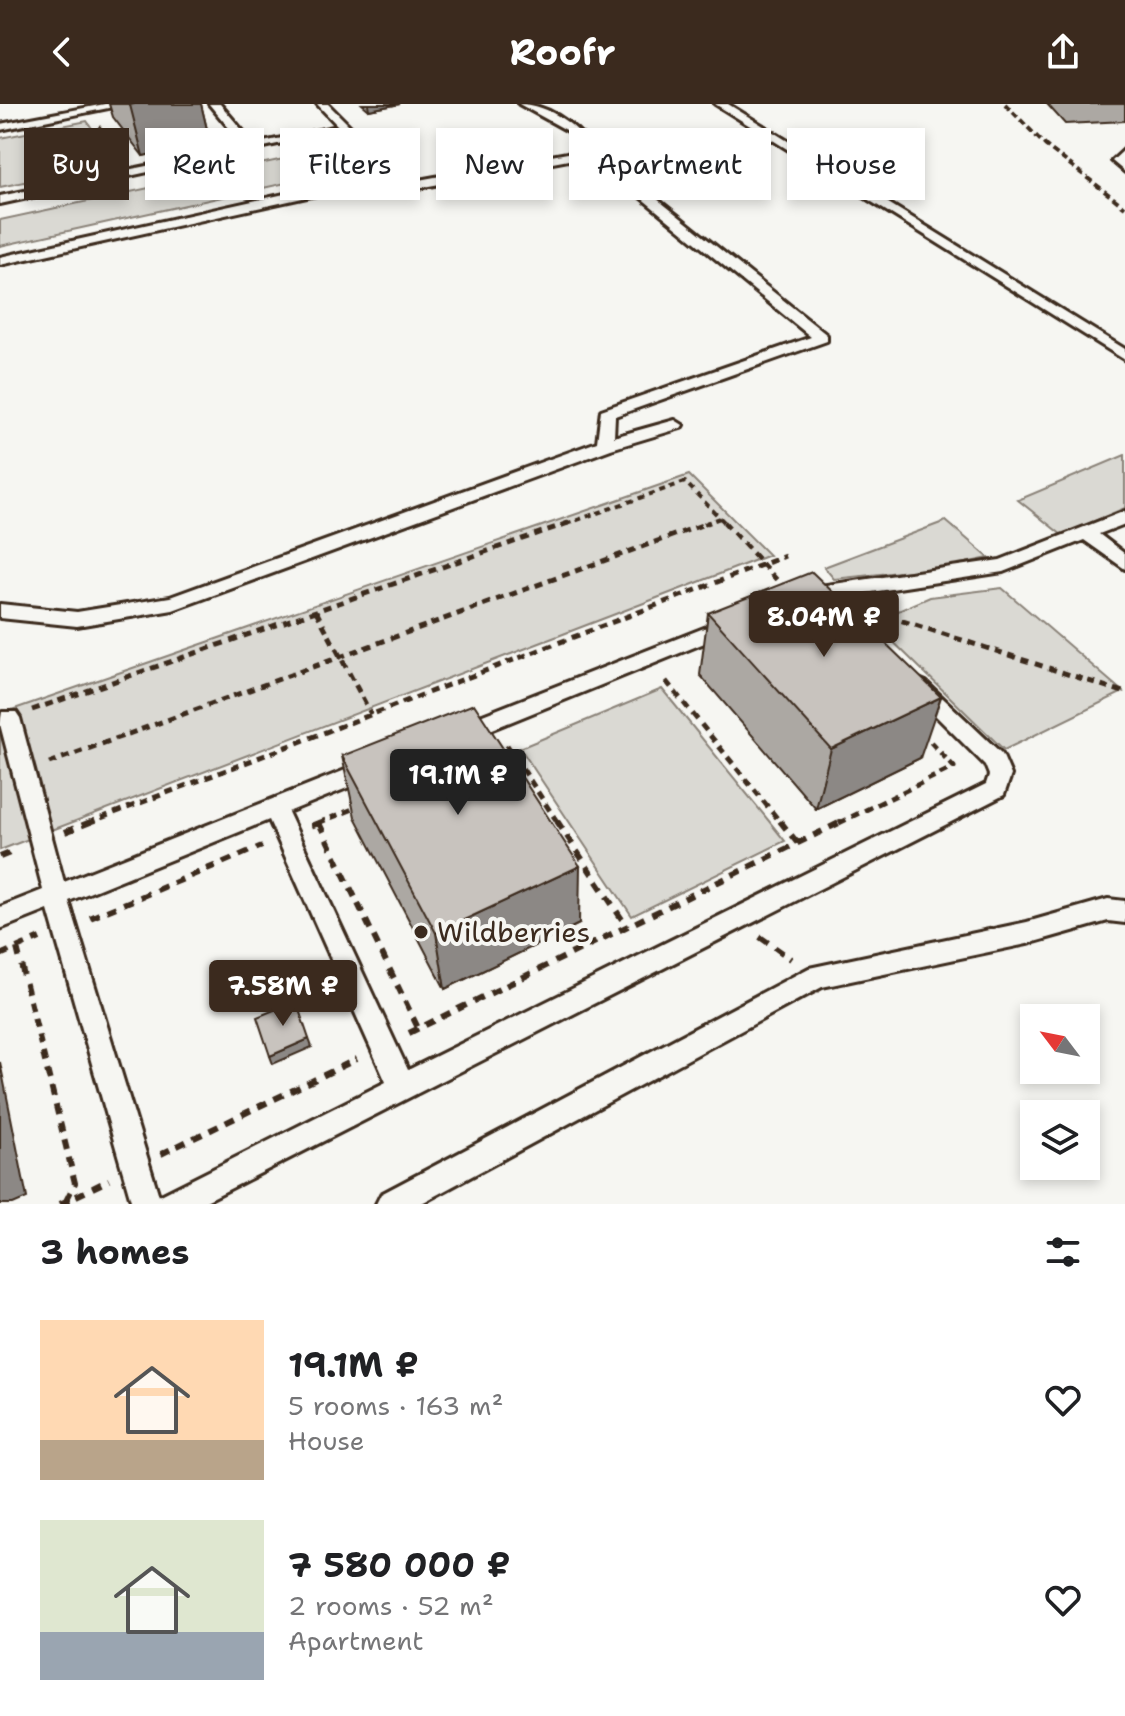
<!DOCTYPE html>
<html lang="en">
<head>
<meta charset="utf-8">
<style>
	:root { --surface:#fff; --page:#f6f6f6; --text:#202124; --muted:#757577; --accent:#3b2a1e }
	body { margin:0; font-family:"Shantell Sans",sans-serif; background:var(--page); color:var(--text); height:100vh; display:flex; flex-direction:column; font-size:30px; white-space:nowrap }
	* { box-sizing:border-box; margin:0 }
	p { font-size:26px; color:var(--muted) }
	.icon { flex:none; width:44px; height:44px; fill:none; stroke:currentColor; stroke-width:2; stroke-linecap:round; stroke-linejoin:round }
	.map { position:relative; height:1100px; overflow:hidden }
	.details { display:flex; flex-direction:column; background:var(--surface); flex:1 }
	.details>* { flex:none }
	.guide { position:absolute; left:24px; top:24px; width:1078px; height:72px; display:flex; gap:16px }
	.needle { width:52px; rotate:302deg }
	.fabs { position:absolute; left:1020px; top:900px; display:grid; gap:16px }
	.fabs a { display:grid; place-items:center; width:80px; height:80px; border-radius:0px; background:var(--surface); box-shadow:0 4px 12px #0003; font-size:40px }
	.price { position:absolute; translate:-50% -68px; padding:0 18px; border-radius:8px; background:var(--accent); color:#fff; font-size:26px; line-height:52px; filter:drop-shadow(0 2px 4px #0008) }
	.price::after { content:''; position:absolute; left:50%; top:48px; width:24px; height:18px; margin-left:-12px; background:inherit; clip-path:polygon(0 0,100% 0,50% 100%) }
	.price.current { background:#222; color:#fff }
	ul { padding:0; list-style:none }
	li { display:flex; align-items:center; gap:24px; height:200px; padding:0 40px }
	li span { display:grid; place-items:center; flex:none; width:224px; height:160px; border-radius:0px; color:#555 }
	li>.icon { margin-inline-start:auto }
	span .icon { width:96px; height:96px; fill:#fffc; stroke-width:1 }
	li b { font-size:34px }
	h2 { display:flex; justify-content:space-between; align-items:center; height:96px; padding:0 40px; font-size:34px }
	.chip { padding:0 28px; border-radius:0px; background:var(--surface); box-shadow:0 4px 12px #0003; font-size:28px; line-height:72px }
	.chip.current { background:var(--accent); color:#fff }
	header { display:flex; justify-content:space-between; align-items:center; height:104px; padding:0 40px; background:var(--accent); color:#fff; font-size:36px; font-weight:700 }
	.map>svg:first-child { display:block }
</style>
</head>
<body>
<header><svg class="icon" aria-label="back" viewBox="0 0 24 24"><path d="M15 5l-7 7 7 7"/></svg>Roofr<svg class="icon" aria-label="share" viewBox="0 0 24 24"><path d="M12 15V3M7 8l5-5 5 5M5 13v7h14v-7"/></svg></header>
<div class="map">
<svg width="1125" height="1100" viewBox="0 0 1125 1100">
	<rect width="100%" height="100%" fill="#f6f6f2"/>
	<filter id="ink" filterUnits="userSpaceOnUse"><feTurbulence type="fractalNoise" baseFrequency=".0125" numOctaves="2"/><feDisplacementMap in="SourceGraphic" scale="16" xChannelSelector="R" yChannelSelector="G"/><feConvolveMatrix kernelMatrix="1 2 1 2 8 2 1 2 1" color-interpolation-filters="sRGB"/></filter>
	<g filter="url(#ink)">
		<path fill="#dad9d3" stroke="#8a8278" stroke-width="2" d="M87,17L116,59L0,83V34Z
			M344,42L363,62L0,142V116Z
			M1125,351V404L1062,431L1018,396Z
			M689,371L769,451L0,746V610Z
			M946,417L989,454L946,463L834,475L824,463Z
			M1002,484L1123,588L1004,646L873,518L930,493Z
			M662,585L785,737L632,812L520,644Z"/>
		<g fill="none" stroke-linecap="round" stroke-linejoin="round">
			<g stroke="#3b2a1e" stroke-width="6">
				<path id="lane" d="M105,0H128L0,26V20Z
					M209,0H220L254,40L338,22L317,0H328L352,24L0,100V92L244,42Z
					M519,0C550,0 577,23 596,46L827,231V237L615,312L614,333L675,316L683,321L681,324L611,345L173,506L77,522L0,514V500L77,508L170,493L597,338L601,306L811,233L590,52L402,87L316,91L0,161V153L316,83L402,79L584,46L568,27Z
					M715,0H728L1125,245V256Z
					M1125,45V68L1112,57Z
					M1125,407V420L1099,430L1125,450V465L1084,436L1003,468L806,498L796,491L806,484L1000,456Z
					M727,515L737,522L734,527L468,635H452L449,629L452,623Z
					M919,575L926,578L1002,650L1011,671L1004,691L200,1100H132L48,806L0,825V803L43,786L0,620L2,608H16L20,614L64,778L363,659L371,656L379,659L382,665L379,671L288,708L408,966L986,680L989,671L985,661L912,588L909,583L912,578ZM269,716L386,978L159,1092L69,797Z
					M1108,795L1125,797V819L1108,817L1027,840L822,883L420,1100H376L381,1090L809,864L1027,818Z"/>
			</g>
			<path stroke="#3b2a1e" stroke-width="3" stroke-dasharray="5 4" stroke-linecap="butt" d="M99,22L119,50
				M351,42L373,63"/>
			<path stroke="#3b2a1e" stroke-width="4" stroke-dasharray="6 5" stroke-linecap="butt" d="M566,420L685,378L726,420
				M704,420L720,414"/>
			<path stroke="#3b2a1e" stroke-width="5" stroke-dasharray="8 6" stroke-linecap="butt" d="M724,418L785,485
				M316,507L371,610
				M875,508L1123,588
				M666,577L781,719
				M32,606L571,418
				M507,641L558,719
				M49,659L710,418
				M88,719L785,452
				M318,719L358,703
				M839,719L954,663L924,631"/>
			<path stroke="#3b2a1e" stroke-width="6" stroke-dasharray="10 8" stroke-linecap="butt" d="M557,717L627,823
				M780,717L799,741
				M319,719L418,924
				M311,722L323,717
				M65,728L93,717
				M0,753L15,747
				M90,814L262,742
				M760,833L791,855
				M17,844L75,1079L66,1097
				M0,851L40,834
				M409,929L843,717
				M161,1050L357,955
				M60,1100L109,1076"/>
			<use href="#lane" fill="#f6f6f2" fill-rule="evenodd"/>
			<path stroke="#3b2a1e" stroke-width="4" stroke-dasharray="7 4" stroke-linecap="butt" d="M1005,0L1046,42L1125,103"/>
		</g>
		<path fill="#aca8a3" stroke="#3b2a1e" stroke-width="2" d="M109,0H201L210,38L143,52L113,13Z
			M362,0H400L369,6Z
			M1047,0H1125V17L1065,20Z
			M708,509L920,654L816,705L700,571Z
			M342,652L579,820L445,885L355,713Z"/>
		<path fill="#8c8885" stroke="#3b2a1e" stroke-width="2" d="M135,0H201L210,38L143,52L130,1Z
			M368,0H400L369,6Z
			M941,593L920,654L816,705L831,645Z
			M580,762L579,820L445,885L436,829Z
			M309,935L312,943L273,960L270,952Z
			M0,958L27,1094L13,1100H0Z"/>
		<path fill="#c8c3be" stroke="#3b2a1e" stroke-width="2" d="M812,468L941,593L831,645L708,509Z
			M474,600L580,762L436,829L342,652Z
			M296,897L309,935L270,952L257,913Z"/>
	</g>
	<circle fill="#3b2a1e" stroke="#f6f6f2" stroke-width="3" cx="421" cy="828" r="8"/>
	<g text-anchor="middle" stroke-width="8" stroke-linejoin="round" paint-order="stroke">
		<g font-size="28" fill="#3b2a1e" stroke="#f6f6f2" text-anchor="start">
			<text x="437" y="838">Wildberries</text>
		</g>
	</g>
</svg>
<div class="fabs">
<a><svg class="needle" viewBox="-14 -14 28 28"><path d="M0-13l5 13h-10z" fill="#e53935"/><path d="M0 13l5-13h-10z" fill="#757577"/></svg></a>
<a><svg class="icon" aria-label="layers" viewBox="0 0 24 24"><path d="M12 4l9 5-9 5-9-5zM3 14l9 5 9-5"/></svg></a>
</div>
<b class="price" style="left:824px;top:555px">8.04M ₽</b>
<b class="price current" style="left:458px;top:713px">19.1M ₽</b>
<b class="price" style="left:283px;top:924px">7.58M ₽</b>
<div class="guide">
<a class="chip current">Buy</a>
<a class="chip">Rent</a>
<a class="chip">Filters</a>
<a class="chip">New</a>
<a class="chip">Apartment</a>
<a class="chip">House</a>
</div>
</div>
<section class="details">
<h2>3 homes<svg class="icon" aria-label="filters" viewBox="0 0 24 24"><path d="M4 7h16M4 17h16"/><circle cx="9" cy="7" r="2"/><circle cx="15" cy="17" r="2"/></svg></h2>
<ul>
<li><span style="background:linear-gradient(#ffd9b3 75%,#b9a48a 0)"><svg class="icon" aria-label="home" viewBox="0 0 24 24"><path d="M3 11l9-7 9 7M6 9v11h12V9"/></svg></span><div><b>19.1M ₽</b><p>5 rooms · 163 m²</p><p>House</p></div><svg class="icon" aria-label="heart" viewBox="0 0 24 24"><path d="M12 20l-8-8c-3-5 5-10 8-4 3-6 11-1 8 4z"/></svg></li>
<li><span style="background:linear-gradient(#dfe7d0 70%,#9aa5b1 0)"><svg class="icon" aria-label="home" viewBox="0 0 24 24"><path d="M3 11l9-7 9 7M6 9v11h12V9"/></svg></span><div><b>7 580 000 ₽</b><p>2 rooms · 52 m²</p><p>Apartment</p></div><svg class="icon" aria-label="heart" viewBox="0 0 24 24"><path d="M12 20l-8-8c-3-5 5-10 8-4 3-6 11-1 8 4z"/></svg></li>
</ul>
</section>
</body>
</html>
